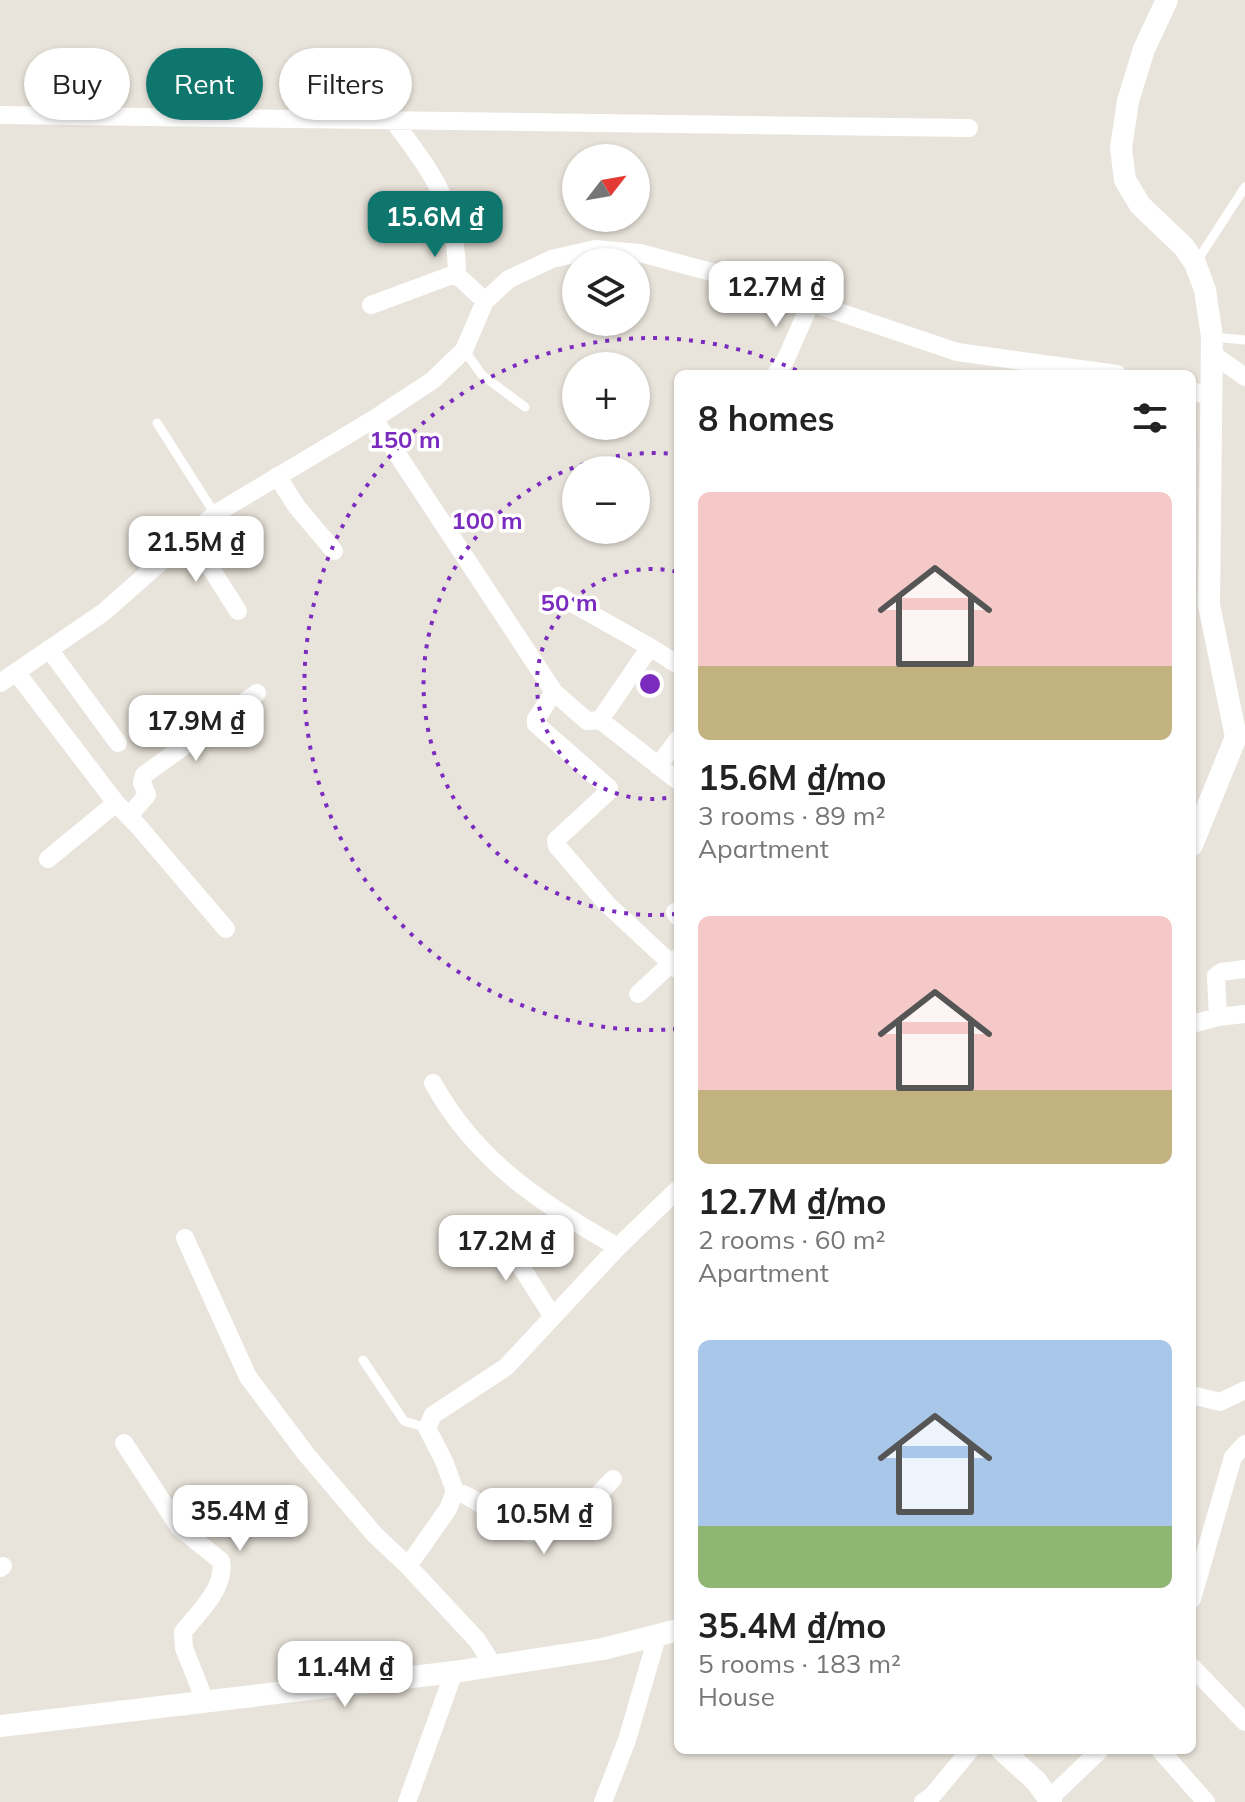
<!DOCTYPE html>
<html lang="en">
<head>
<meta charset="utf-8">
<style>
	:root { --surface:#fff; --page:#f2f2f2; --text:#222; --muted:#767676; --accent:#0f766e }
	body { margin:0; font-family:Mulish,sans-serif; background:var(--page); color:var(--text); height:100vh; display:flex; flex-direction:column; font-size:30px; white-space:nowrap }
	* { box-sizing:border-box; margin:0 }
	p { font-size:26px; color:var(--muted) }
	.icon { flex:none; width:44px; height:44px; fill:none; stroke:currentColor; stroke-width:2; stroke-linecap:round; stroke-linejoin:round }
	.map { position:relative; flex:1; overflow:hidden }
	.details { position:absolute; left:674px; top:370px; width:522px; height:1384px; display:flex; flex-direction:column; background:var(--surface); border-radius:12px; box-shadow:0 2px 6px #0004 }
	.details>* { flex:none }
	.top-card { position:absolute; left:24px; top:48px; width:530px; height:72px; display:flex; gap:16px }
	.needle { width:52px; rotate:59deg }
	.buttons { position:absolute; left:562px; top:144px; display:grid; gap:16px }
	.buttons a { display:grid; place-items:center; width:88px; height:88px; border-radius:50%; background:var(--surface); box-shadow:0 2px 6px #0004; font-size:40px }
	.price { position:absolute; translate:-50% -68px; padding:0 18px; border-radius:16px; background:#fff; color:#222; font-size:26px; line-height:52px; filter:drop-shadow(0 2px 4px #0008) }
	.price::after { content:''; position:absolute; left:50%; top:48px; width:24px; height:18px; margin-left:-12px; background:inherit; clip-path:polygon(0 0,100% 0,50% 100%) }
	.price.on { background:var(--accent); color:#fff }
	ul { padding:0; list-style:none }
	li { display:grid; align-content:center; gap:16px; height:424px; padding:0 24px }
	li span { display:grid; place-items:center; height:248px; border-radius:12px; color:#555 }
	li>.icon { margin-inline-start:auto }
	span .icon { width:144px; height:144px; fill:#fffc; stroke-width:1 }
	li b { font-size:34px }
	h2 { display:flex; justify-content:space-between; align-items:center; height:96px; padding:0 24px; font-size:34px }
	.chip { padding:0 28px; border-radius:36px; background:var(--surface); box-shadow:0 2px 6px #0004; font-size:28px; line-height:72px }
	.chip.on { background:var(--accent); color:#fff }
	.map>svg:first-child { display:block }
</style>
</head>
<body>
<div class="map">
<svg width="1245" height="1802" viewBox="0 0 1245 1802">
	<rect width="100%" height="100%" fill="#e9e4db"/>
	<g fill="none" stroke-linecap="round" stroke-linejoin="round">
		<path stroke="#fff" stroke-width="9" d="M1197,261L1245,187
			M1212,337L1245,340
			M464,350L482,375L525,407
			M157,423L215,514
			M363,1360L404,1421L427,1428"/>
		<path stroke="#fff" stroke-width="18" d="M0,115L969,128
			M393,120C435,178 456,201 457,275
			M371,305L452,275H457L485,301
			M1214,355L1245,377
			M776,374L786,359L811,302
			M1192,391L1213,397
			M374,419L554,692L536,719V724L609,788L608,792L556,840L557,846L607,904L678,970
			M277,476L297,507L334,551
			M189,534L238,611
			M559,596L650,647L600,720
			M650,647L678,665
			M49,649L118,743
			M16,672L116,803L139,827L226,929
			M0,683L104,612L215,514L374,419L433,380L464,350L485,301L509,279L552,259L595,249L640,253L753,283L957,352L1117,374
			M554,692L587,721L600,720L678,781
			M658,766L678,739
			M129,816L147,795L142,783L144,775L257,693
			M48,859L116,803
			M675,912L678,917
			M638,994L678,957
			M1218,1017L1245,1014
			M1192,1024L1218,1017L1216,976L1221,972L1245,969
			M433,1083C476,1161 543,1205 618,1247
			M495,1226L553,1317
			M185,1238L248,1377L306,1454L375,1535L408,1566L477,1640L493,1665
			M1192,1395L1220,1402L1245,1390
			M124,1443L179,1527L221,1561C226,1588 198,1613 183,1632L184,1648L205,1701
			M455,1491C477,1498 490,1512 509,1524C554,1553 584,1508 613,1479
			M408,1566L448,1509L455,1491L444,1461L427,1428L433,1415L506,1367L618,1247L678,1189
			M0,1568L3,1566
			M1192,1599L1233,1457L1245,1444
			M1192,1667L1245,1722
			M1160,1750L1206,1802
			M1049,1799L1100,1750
			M407,1802L454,1672
			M603,1802L627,1740L657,1637
			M923,1802L932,1796L970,1750"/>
		<path stroke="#fff" stroke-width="22" d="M1167,0L1144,49L1128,101L1121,148L1125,180L1140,205L1184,247L1195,263L1205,290L1212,337L1209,605L1236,737L1192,845
			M0,1726L454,1672L603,1649L678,1630
			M1002,1750L1036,1781L1051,1802"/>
	</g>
	<g fill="none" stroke="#7b2cbf" stroke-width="4" stroke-dasharray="4 8">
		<path d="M678 796A115 115 0 1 1 678 572"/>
		<path d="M676 914A231 231 0 1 1 676 454"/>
		<path d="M677 1029A346 346 0 1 1 802 373"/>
	</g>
	<circle cx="650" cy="684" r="12" fill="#7b2cbf" stroke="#fff" stroke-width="4"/>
	<g font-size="24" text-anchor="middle" font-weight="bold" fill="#7b2cbf" stroke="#fff" stroke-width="7" stroke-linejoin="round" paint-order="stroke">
		<text x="405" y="448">150 m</text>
		<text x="487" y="529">100 m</text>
		<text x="569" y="611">50 m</text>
	</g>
</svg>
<div class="buttons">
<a><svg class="needle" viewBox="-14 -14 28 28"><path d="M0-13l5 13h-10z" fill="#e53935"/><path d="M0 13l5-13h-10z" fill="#767676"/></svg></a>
<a><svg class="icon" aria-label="layers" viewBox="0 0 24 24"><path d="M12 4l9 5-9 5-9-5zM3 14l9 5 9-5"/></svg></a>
<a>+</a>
<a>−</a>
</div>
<b class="price on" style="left:435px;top:259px">15.6M ₫</b>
<b class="price" style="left:776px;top:329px">12.7M ₫</b>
<b class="price" style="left:196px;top:584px">21.5M ₫</b>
<b class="price" style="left:196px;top:763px">17.9M ₫</b>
<b class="price" style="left:506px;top:1283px">17.2M ₫</b>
<b class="price" style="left:240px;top:1553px">35.4M ₫</b>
<b class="price" style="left:544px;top:1556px">10.5M ₫</b>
<b class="price" style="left:345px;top:1709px">11.4M ₫</b>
<div class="top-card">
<a class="chip">Buy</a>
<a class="chip on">Rent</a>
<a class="chip">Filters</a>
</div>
<section class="details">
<h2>8 homes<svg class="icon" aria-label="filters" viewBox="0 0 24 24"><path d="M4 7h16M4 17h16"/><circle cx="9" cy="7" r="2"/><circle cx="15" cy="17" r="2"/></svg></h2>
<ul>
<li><span style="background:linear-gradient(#f6c9c9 70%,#c2b280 0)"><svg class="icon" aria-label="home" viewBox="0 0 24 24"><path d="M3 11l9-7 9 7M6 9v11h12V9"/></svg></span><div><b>15.6M ₫/mo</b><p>3 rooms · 89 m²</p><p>Apartment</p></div></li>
<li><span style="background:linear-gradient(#f6c9c9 70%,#c2b280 0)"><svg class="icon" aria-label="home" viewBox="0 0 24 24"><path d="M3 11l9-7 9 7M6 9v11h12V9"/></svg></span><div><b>12.7M ₫/mo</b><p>2 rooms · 60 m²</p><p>Apartment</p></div></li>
<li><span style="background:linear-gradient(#a9c7e8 75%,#8fb573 0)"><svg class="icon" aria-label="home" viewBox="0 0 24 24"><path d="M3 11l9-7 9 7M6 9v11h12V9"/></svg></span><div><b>35.4M ₫/mo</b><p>5 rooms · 183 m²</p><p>House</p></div></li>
</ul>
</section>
</div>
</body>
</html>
